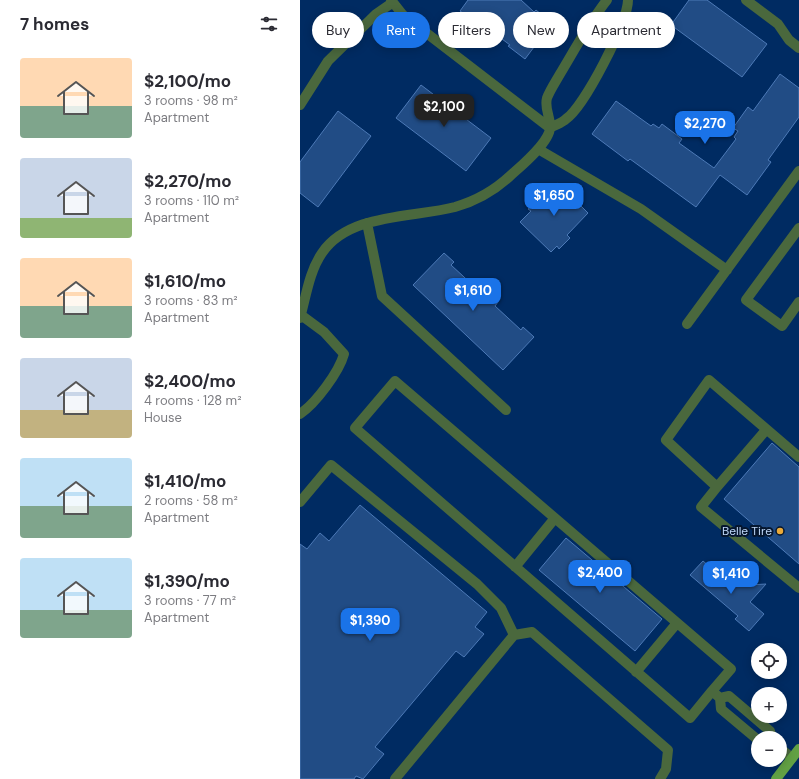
<!DOCTYPE html>
<html lang="en">
<head>
<meta charset="utf-8">
<style>
	:root { --surface:#fff; --page:#f7f7f7; --text:#2b2b33; --muted:#7c7c81; --accent:#1a73e8 }
	body { margin:0; font-family:"DM Sans",sans-serif; background:var(--page); color:var(--text); height:100vh; display:flex; flex-direction:column; font-size:15px; white-space:nowrap }
	* { box-sizing:border-box; margin:0 }
	p { font-size:13px; color:var(--muted) }
	.icon { flex:none; width:22px; height:22px; fill:none; stroke:currentColor; stroke-width:2; stroke-linecap:round; stroke-linejoin:round }
	.map { position:relative; flex:1; overflow:hidden }
	.drawer { display:flex; flex-direction:column; background:var(--surface); width:300px }
	.drawer>* { flex:none }
	.banner { position:absolute; left:12px; top:12px; width:380px; height:36px; display:flex; gap:8px }
	.fabs { position:absolute; left:451px; top:643px; display:grid; gap:8px }
	.fabs a { display:grid; place-items:center; width:36px; height:36px; border-radius:50%; background:var(--surface); box-shadow:0 2px 10px #0003; font-size:20px }
	.price { position:absolute; translate:-50% -34px; padding:0 9px; border-radius:8px; background:var(--accent); color:#fff; font-size:13px; line-height:26px; filter:drop-shadow(0 1px 2px #0008) }
	.price::after { content:''; position:absolute; left:50%; top:24px; width:12px; height:9px; margin-left:-6px; background:inherit; clip-path:polygon(0 0,100% 0,50% 100%) }
	.price.on { background:#222; color:#fff }
	ul { padding:0; list-style:none }
	li { display:flex; align-items:center; gap:12px; height:100px; padding:0 20px }
	li span { display:grid; place-items:center; flex:none; width:112px; height:80px; border-radius:4px; color:#555 }
	li>.icon { margin-inline-start:auto }
	span .icon { width:48px; height:48px; fill:#fffc; stroke-width:1 }
	li b { font-size:17px }
	h2 { display:flex; justify-content:space-between; align-items:center; height:48px; padding:0 20px; font-size:17px }
	.tag { padding:0 14px; border-radius:18px; background:var(--surface); box-shadow:0 2px 10px #0003; font-size:14px; line-height:36px }
	.tag.on { background:var(--accent); color:#fff }
	main { display:flex; flex:1; min-height:0 }
	.map>svg:first-child { display:block }
</style>
</head>
<body>
<main>
<section class="drawer">
<h2>7 homes<svg class="icon" aria-label="filters" viewBox="0 0 24 24"><path d="M4 7h16M4 17h16"/><circle cx="9" cy="7" r="2"/><circle cx="15" cy="17" r="2"/></svg></h2>
<ul>
<li><span style="background:linear-gradient(#ffd9b3 60%,#7fa58c 0)"><svg class="icon" aria-label="home" viewBox="0 0 24 24"><path d="M3 11l9-7 9 7M6 9v11h12V9"/></svg></span><div><b>$2,100/mo</b><p>3 rooms · 98 m²</p><p>Apartment</p></div></li>
<li><span style="background:linear-gradient(#c9d6e8 75%,#8fb573 0)"><svg class="icon" aria-label="home" viewBox="0 0 24 24"><path d="M3 11l9-7 9 7M6 9v11h12V9"/></svg></span><div><b>$2,270/mo</b><p>3 rooms · 110 m²</p><p>Apartment</p></div></li>
<li><span style="background:linear-gradient(#ffd9b3 60%,#7fa58c 0)"><svg class="icon" aria-label="home" viewBox="0 0 24 24"><path d="M3 11l9-7 9 7M6 9v11h12V9"/></svg></span><div><b>$1,610/mo</b><p>3 rooms · 83 m²</p><p>Apartment</p></div></li>
<li><span style="background:linear-gradient(#c9d6e8 65%,#c2b280 0)"><svg class="icon" aria-label="home" viewBox="0 0 24 24"><path d="M3 11l9-7 9 7M6 9v11h12V9"/></svg></span><div><b>$2,400/mo</b><p>4 rooms · 128 m²</p><p>House</p></div></li>
<li><span style="background:linear-gradient(#bfe0f5 60%,#7fa58c 0)"><svg class="icon" aria-label="home" viewBox="0 0 24 24"><path d="M3 11l9-7 9 7M6 9v11h12V9"/></svg></span><div><b>$1,410/mo</b><p>2 rooms · 58 m²</p><p>Apartment</p></div></li>
<li><span style="background:linear-gradient(#bfe0f5 65%,#7fa58c 0)"><svg class="icon" aria-label="home" viewBox="0 0 24 24"><path d="M3 11l9-7 9 7M6 9v11h12V9"/></svg></span><div><b>$1,390/mo</b><p>3 rooms · 77 m²</p><p>Apartment</p></div></li>
</ul>
</section>
<div class="map">
<svg width="499" height="779" viewBox="0 0 499 779">
	<rect width="100%" height="100%" fill="#002b62"/>
	<path fill="#214c85" stroke="#4d7ab7" d="M168,0H221L234,12L236,10L252,23L225,59L208,46L210,45L178,21L177,23L160,11Z
		M389,0H407L467,44L442,77L371,25Z
		M480,74L499,88V117L468,160L471,162L447,195L420,175L396,207L330,159L328,161L292,134L316,101L351,126L353,124L359,128L362,124L382,139L379,143L414,168L436,139L434,137L438,131L433,128L448,107L453,111Z
		M121,85L191,138L166,171L96,118Z
		M38,111L71,136L18,207L0,193V162Z
		M257,183L266,191L268,189L274,195L272,197L288,213L267,235L270,238L259,249L257,246L251,252L220,222L231,211L228,209L233,204L229,201L238,191L242,196L247,191L249,192Z
		M144,253L154,262L151,265L177,289L180,285L198,302L195,306L221,330L223,327L234,337L203,370L113,285Z
		M472,443L499,467V564L424,499Z
		M60,505L187,612L175,627L184,634L164,657L156,651L75,747L84,754L63,779L56,776L54,779H0V544L7,549L20,533L29,541Z
		M266,538L362,619L335,651L239,570Z
		M403,561L433,586L466,584L450,602L464,614L449,631L435,619L438,616L390,575Z"/>
	<g fill="none" stroke-linecap="round" stroke-linejoin="round">
		<path stroke="#4a683d" stroke-width="10" d="M91,0L103,15L250,128
			M446,0L478,24L489,40L499,48
			M0,105L28,61L76,14L92,3
			M250,128C255,125 262,123 266,119C284,107 328,22 328,0
			M238,149L341,209L427,270
			M67,223L82,296L206,410
			M499,228L446,300L482,326L499,302
			M0,318C6,297 9,272 22,253C49,213 113,218 155,207C176,201 195,190 210,176C221,166 249,143 250,128C251,117 244,109 247,98C250,90 256,81 260,74C275,49 289,23 307,0
			M387,324L499,171
			M0,414C16,403 39,372 44,354L24,332L1,315
			M499,457L409,380L366,440L417,487L401,507L499,588
			M417,487L466,430
			M0,502L31,465L177,584L201,608L214,635
			M215,567L255,518
			M336,672L377,623
			M412,691L390,718L55,428L95,381L431,669L412,691L420,698L429,696L470,731L472,738
			M420,698L421,709L458,740
			M480,748L492,758
			M95,779L214,635L232,632L368,750L366,769L360,779"/>
		<path stroke="#62a144" stroke-width="10" d="M476,779L499,749"/>
	</g>
	<circle fill="#ebaa39" stroke="#05162e" stroke-width="1.5" cx="480" cy="531" r="4"/>
	<g text-anchor="middle" stroke-width="4" stroke-linejoin="round" paint-order="stroke">
		<g font-size="12" fill="#bed7f8" stroke="#05162e" text-anchor="end">
			<text x="472" y="535">Belle Tire</text>
		</g>
	</g>
</svg>
<div class="fabs">
<a><svg class="icon" aria-label="locate" viewBox="0 0 24 24"><circle cx="12" cy="12" r="6"/><path d="M12 2v4M12 18v4M2 12h4M18 12h4"/></svg></a>
<a>+</a>
<a>−</a>
</div>
<b class="price on" style="left:144px;top:128px">$2,100</b>
<b class="price" style="left:405px;top:145px">$2,270</b>
<b class="price" style="left:254px;top:217px">$1,650</b>
<b class="price" style="left:173px;top:312px">$1,610</b>
<b class="price" style="left:300px;top:594px">$2,400</b>
<b class="price" style="left:431px;top:595px">$1,410</b>
<b class="price" style="left:70px;top:642px">$1,390</b>
<div class="banner">
<a class="tag">Buy</a>
<a class="tag on">Rent</a>
<a class="tag">Filters</a>
<a class="tag">New</a>
<a class="tag">Apartment</a>
</div>
</div>
</main>
</body>
</html>
